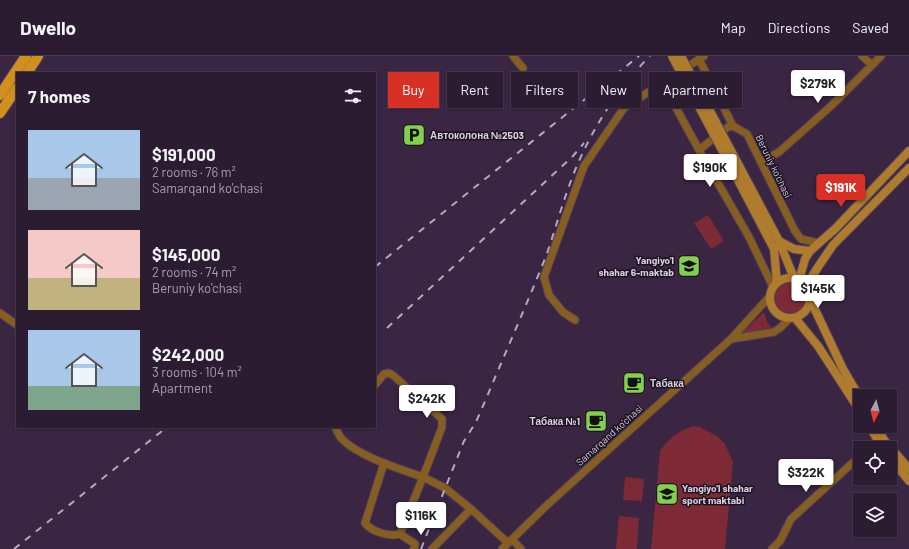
<!DOCTYPE html>
<html lang="en">
<head>
<meta charset="utf-8">
<style>
	:root { --surface:#2c1c32; --page:#38293e; --text:#f1f3f6; --muted:#a6a1ac; --line:#483a4d; --accent:#d93025 }
	body { margin:0; font-family:Barlow,sans-serif; background:var(--page); color:var(--text); height:100vh; display:flex; flex-direction:column; font-size:15px; white-space:nowrap }
	* { box-sizing:border-box; margin:0 }
	p { font-size:13px; color:var(--muted) }
	.icon { flex:none; width:22px; height:22px; fill:none; stroke:currentColor; stroke-width:2; stroke-linecap:round; stroke-linejoin:round }
	.map { position:relative; flex:1; overflow:hidden }
	.panel { position:absolute; left:16px; top:16px; width:360px; height:356px; display:flex; flex-direction:column; background:var(--surface); border-radius:0px; box-shadow:0 1px 3px #0004,0 0 0 1px var(--line) }
	.panel>* { flex:none }
	.top-card { position:absolute; left:388px; top:16px; width:380px; height:36px; display:flex; gap:8px }
	.needle { width:26px; rotate:186deg }
	.tools { position:absolute; left:853px; top:333px; display:grid; gap:8px }
	.tools a { display:grid; place-items:center; width:44px; height:44px; border-radius:0px; background:var(--surface); box-shadow:0 1px 3px #0004,0 0 0 1px var(--line); font-size:20px }
	.price { position:absolute; translate:-50% -34px; padding:0 9px; border-radius:4px; background:#fff; color:#222; font-size:13px; line-height:26px; filter:drop-shadow(0 1px 2px #0008) }
	.price::after { content:''; position:absolute; left:50%; top:24px; width:12px; height:9px; margin-left:-6px; background:inherit; clip-path:polygon(0 0,100% 0,50% 100%) }
	.price.selected { background:var(--accent); color:#fff }
	ul { padding:0; list-style:none }
	li { display:flex; align-items:center; gap:12px; height:100px; padding:0 12px }
	li span { display:grid; place-items:center; flex:none; width:112px; height:80px; border-radius:0px; color:#555 }
	li>.icon { margin-inline-start:auto }
	span .icon { width:48px; height:48px; fill:#fffc; stroke-width:1 }
	li b { font-size:17px }
	h2 { display:flex; justify-content:space-between; align-items:center; height:48px; padding:0 12px; font-size:17px }
	.tag { padding:0 14px; border-radius:0px; background:var(--surface); box-shadow:0 1px 3px #0004,0 0 0 1px var(--line); font-size:14px; line-height:36px }
	.tag.selected { background:var(--accent); color:#fff }
	header { display:flex; align-items:center; gap:24px; box-sizing:border-box; height:56px; padding:0 20px; background:var(--surface); border-bottom:1px solid var(--line) }
	header strong { font-size:19px }
	nav { display:flex; gap:22px; margin-inline-start:auto; font-size:14px }
	.map>svg:first-child { display:block }
</style>
</head>
<body>
<header>
<strong>Dwello</strong>
<nav><a>Map</a><a>Directions</a><a>Saved</a></nav>
</header>
<div class="map">
<svg width="909" height="493" viewBox="0 0 909 493">
	<rect width="100%" height="100%" fill="#3a2643"/>
	<path fill="#7e2936" d="M708,159L724,185L711,193L694,167Z
		M774 243a16 16 0 1 1 32 0a16 16 0 1 1-32 0Z
		M764,256L767,266L772,272L742,277Z
		M693,370L700,371L717,380L725,388L733,406L725,493H651L660,395C669,382 678,375 693,370Z
		M625,421L644,423L642,445L623,444Z
		M619,460L639,462L637,493H616Z"/>
	<g fill="none" stroke-linecap="round" stroke-linejoin="round">
		<g stroke="#54415c" stroke-width="9">
			<path id="minor" d="M513,0L523,12
				M862,0L872,9
				M699,3L733,70
				M662,26L699,94L749,181L773,231
				M699,94L728,71L733,70L747,78L795,175L801,183L818,187
				M761,106L779,96L831,50L881,0
				M0,257L17,269
				M575,264L563,256L549,239L544,221L584,110L624,52L704,0
				M731,283L774,276L781,271L789,263
				M335,371C337,375 339,379 341,382C357,400 400,413 423,421L442,371V363L394,320L389,317L384,318L375,329
				M869,392L878,385
				M384,407L365,467C372,476 389,481 400,478L423,421L445,432L471,453L508,487
				M400,478L415,488L414,493
				M512,483L521,493
				M432,493L471,453
				M502,493L546,450L731,283L770,240
				M772,493L780,485L791,463L860,400"/>
		</g>
		<g stroke="#54415c" stroke-width="10">
			<path id="secondary" d="M736,104L779,185L794,222
				M729,107L774,193L777,227
				M779,185L794,193L810,195
				M770 242a20 20 0 1 1 40 0a20 20 0 1 1-40 0Z
				M799,224L805,203L810,195L836,172L909,95
				M806,230L818,211L833,189L909,112
				M810,243L843,313L860,342
				M795,262L818,290L860,355
				M869,370L883,392
				M877,370L884,384L909,413
				M890,401L909,425"/>
		</g>
		<g stroke="#54415c" stroke-width="12">
			<path id="primary" d="M27,17L38,0
				M0,39L26,0
				M0,57L17,32"/>
		</g>
		<use href="#minor" stroke="#865f20" stroke-width="7"/>
		<use href="#secondary" stroke="#ae7c2c" stroke-width="8"/>
		<use href="#primary" stroke="#d1901d" stroke-width="10"/>
		<path stroke="#b7a8bd" stroke-width="2" stroke-dasharray="7 7" stroke-linecap="butt" d="M375,211L639,0
			M387,272L573,100L584,87
			M14,493L167,371
			M421,493L464,385L476,366L486,343C506,295 527,248 546,200C554,178 560,155 568,133C585,84 613,37 650,0"/>
		<g stroke="#54415c" stroke-width="10" stroke-linecap="butt">
			<path id="secondary-bridge" d="M672,0L729,107
				M681,0L736,104"/>
		</g>
		<use href="#secondary-bridge" stroke="#ae7c2c" stroke-width="8"/>
	</g>
	<defs>
		<g id="parking-square" transform="scale(1.15)"><rect x="-9" y="-9" width="18" height="18" rx="4" fill="#83d04f" stroke="#1c1320"/><path d="M-3.5-5.5H1a3.5 3.5 0 0 1 0 7H-1V5.5H-3.5ZM-1-3.4V-.6H.8a1.4 1.4 0 0 0 0-2.8Z" fill="#111"/></g>
		<g id="school-square" transform="scale(1.15)"><rect x="-9" y="-9" width="18" height="18" rx="4" fill="#83d04f" stroke="#1c1320"/><path d="M0-5L7-2L0 1L-7-2ZM-4 1L0 2.5L4 1V4Q0 6-4 4Z" fill="#111"/></g>
		<g id="cafe-square" transform="scale(1.15)"><rect x="-9" y="-9" width="18" height="18" rx="4" fill="#83d04f" stroke="#1c1320"/><path d="M-5.5-4.5H6V0H3Q3 3.5 0 3.5H-2.5Q-5.5 3.5-5.5 0ZM3-3.2v2h1.7v-2ZM-6 4.5H4V6H-6Z" fill="#111"/></g>
	</defs>
	<g fill-rule="evenodd">
		<use href="#parking-square" x="414" y="79"/>
		<use href="#school-square" x="689" y="210"/>
		<use href="#cafe-square" x="634" y="327"/>
		<use href="#cafe-square" x="596" y="365"/>
		<use href="#school-square" x="667" y="438"/>
	</g>
	<g text-anchor="middle" stroke-width="3" stroke-linejoin="round" paint-order="stroke">
		<g font-size="10" font-weight="bold" fill="#dccfe2" stroke="#1c1320" text-anchor="start">
			<text x="430" y="83">Автоколона №2503</text>
			<text x="674" y="208" text-anchor="end">Yangiyo'l<tspan x="674" dy="12">shahar 6-maktab</tspan></text>
			<text x="650" y="331">Табака</text>
			<text x="580" y="369" text-anchor="end">Табака №1</text>
			<text x="682" y="436">Yangiyo'l shahar<tspan x="682" dy="12">sport maktabi</tspan></text>
		</g>
		<g font-size="10" fill="#dccfe2" stroke="#1c1320">
			<text transform="translate(774 110) rotate(64)" y="4">Beruniy ko'chasi</text>
			<text transform="translate(609 379) rotate(-42)" y="4">Samarqand ko'chasi</text>
		</g>
	</g>
</svg>
<div class="tools">
<a><svg class="needle" viewBox="-14 -14 28 28"><path d="M0-13l5 13h-10z" fill="#e53935"/><path d="M0 13l5-13h-10z" fill="#a6a1ac"/></svg></a>
<a><svg class="icon" aria-label="locate" viewBox="0 0 24 24"><circle cx="12" cy="12" r="6"/><path d="M12 2v4M12 18v4M2 12h4M18 12h4"/></svg></a>
<a><svg class="icon" aria-label="layers" viewBox="0 0 24 24"><path d="M12 4l9 5-9 5-9-5zM3 14l9 5 9-5"/></svg></a>
</div>
<b class="price" style="left:818px;top:48px">$279K</b>
<b class="price" style="left:710px;top:132px">$190K</b>
<b class="price selected" style="left:841px;top:152px">$191K</b>
<b class="price" style="left:818px;top:253px">$145K</b>
<b class="price" style="left:427px;top:363px">$242K</b>
<b class="price" style="left:806px;top:437px">$322K</b>
<b class="price" style="left:421px;top:480px">$116K</b>
<div class="top-card">
<a class="tag selected">Buy</a>
<a class="tag">Rent</a>
<a class="tag">Filters</a>
<a class="tag">New</a>
<a class="tag">Apartment</a>
</div>
<section class="panel">
<h2>7 homes<svg class="icon" aria-label="filters" viewBox="0 0 24 24"><path d="M4 7h16M4 17h16"/><circle cx="9" cy="7" r="2"/><circle cx="15" cy="17" r="2"/></svg></h2>
<ul>
<li><span style="background:linear-gradient(#a9c7e8 60%,#9aa5b1 0)"><svg class="icon" aria-label="home" viewBox="0 0 24 24"><path d="M3 11l9-7 9 7M6 9v11h12V9"/></svg></span><div><b>$191,000</b><p>2 rooms · 76 m²</p><p>Samarqand ko'chasi</p></div></li>
<li><span style="background:linear-gradient(#f6c9c9 60%,#c2b280 0)"><svg class="icon" aria-label="home" viewBox="0 0 24 24"><path d="M3 11l9-7 9 7M6 9v11h12V9"/></svg></span><div><b>$145,000</b><p>2 rooms · 74 m²</p><p>Beruniy ko'chasi</p></div></li>
<li><span style="background:linear-gradient(#a9c7e8 70%,#7fa58c 0)"><svg class="icon" aria-label="home" viewBox="0 0 24 24"><path d="M3 11l9-7 9 7M6 9v11h12V9"/></svg></span><div><b>$242,000</b><p>3 rooms · 104 m²</p><p>Apartment</p></div></li>
</ul>
</section>
</div>
</body>
</html>
